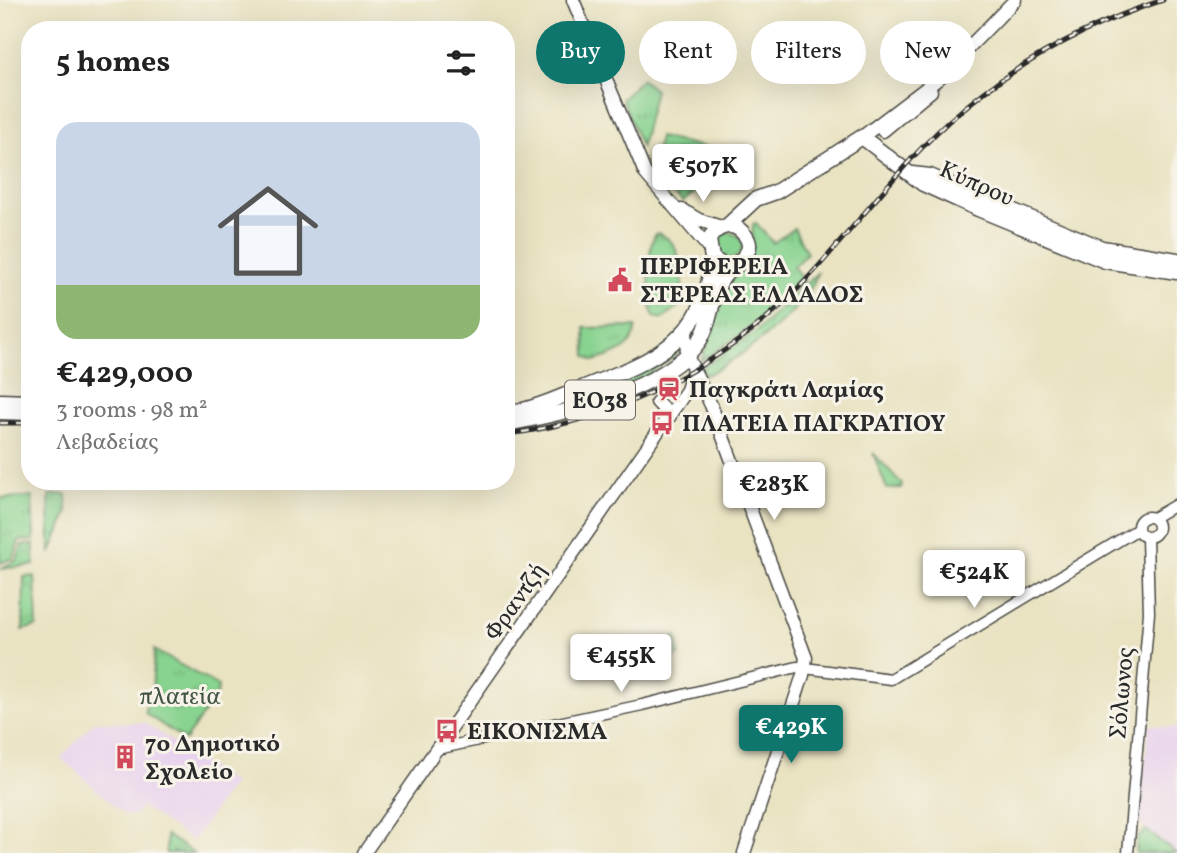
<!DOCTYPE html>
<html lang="en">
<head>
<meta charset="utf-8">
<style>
	:root { --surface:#fff; --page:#f6f6f6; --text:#222; --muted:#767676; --line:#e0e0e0; --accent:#0f766e }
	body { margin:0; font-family:Vollkorn,serif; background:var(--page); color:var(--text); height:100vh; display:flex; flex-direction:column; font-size:26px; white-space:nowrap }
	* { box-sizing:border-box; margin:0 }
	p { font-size:23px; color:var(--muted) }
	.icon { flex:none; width:38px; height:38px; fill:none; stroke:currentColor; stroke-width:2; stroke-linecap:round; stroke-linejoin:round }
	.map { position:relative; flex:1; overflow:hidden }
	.side { position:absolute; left:21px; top:21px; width:494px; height:469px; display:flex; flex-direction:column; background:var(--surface); border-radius:28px; box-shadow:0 7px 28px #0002 }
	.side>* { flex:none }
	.guide { position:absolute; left:536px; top:21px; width:536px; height:63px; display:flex; gap:14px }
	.price { position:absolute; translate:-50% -60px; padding:0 16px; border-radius:7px; background:#fff; color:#222; font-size:23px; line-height:46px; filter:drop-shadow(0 2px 4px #0008) }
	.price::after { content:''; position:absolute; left:50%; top:42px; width:21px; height:16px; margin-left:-10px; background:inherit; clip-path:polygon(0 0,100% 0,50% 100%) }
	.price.on { background:var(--accent); color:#fff }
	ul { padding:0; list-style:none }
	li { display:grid; align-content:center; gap:14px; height:371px; padding:0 35px }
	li+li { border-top:2px solid var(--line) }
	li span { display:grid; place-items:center; height:217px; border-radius:21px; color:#555 }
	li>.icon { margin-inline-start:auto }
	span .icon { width:126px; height:126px; fill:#fffc; stroke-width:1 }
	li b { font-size:30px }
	h2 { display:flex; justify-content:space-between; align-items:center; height:84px; padding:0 35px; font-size:30px }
	.pill { padding:0 24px; border-radius:32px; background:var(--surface); box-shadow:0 7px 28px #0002; font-size:24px; line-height:63px }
	.pill.on { background:var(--accent); color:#fff }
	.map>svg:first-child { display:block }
</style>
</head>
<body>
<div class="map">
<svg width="1177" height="853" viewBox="0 0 1177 853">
	<defs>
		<pattern id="grass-tufts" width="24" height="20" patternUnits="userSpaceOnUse" patternTransform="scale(1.75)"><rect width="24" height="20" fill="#88d390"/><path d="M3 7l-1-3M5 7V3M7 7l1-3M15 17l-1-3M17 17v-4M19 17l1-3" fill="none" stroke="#76b57c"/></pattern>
	</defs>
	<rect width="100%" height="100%" fill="#f7f3e8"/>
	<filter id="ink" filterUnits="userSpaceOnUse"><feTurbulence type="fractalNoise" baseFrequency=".0143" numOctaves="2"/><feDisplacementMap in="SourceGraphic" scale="14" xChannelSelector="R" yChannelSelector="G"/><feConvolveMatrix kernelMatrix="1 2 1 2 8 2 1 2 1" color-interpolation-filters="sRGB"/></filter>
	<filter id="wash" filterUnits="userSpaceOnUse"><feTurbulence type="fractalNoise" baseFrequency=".00686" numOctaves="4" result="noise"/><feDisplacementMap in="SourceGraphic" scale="28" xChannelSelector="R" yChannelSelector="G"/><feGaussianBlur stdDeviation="1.57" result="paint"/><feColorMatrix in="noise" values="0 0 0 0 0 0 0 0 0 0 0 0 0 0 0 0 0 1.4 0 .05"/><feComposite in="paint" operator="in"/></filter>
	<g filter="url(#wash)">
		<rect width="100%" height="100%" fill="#e9e3c2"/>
		<path fill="#e8d2ee" d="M94,722L145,723L233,783L193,841L142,807L134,815H125L61,758Z
			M1149,725L1177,728V853L1139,823Z"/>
		<path fill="url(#grass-tufts)" stroke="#5a7f5e" stroke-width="2" d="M641,79L655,90L641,147L622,99Z
			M659,137L707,148L732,165L729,173L717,183L711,178L683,202C662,183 651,165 659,137Z
			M756,223L773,243L794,228L807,253L793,267L804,280L744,332L701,361L730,282L751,260L753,224Z
			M727,232L737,235L743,244L740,254L727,261L717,256L715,241Z
			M657,233C684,241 686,284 679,306L663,319L654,317C648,305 646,239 657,233Z
			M817,273C809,309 738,360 706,375L702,368L757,331Z
			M636,327C634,350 614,355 594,361L586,356L585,328Z
			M679,345V353C655,373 597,405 565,403L656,365Z
			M873,453L902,484L901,488L887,489Z
			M67,494V514L50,554L49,495Z
			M32,497L34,540L19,541L14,558L0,563V498Z
			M34,544V565L0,569L17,560L22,545Z
			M35,576L37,626L23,630L24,577Z
			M677,636L679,656L642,661L639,643Z
			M154,650L218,686L217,694L185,740L146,714L145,708L152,697Z
			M1146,830L1176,853H1136L1137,839Z
			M166,835L193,853H166Z"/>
	</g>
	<g filter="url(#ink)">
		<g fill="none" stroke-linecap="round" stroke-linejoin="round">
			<g stroke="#484742" stroke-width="13">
				<path id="tertiary" d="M1138 527a10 10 0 1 1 20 0a10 10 0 1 1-20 0Z
					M1153,518L1177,504
					M437,749L642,705L797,667L891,679L1138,529
					M1128,853L1149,613L1147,537"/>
			</g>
			<g stroke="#484742" stroke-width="15">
				<path id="secondary" d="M573,0L645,173L708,247
					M883,131L931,91
					M862,137L938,79L1015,0
					M682,210L699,220L721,227
					M686,330L687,356L711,405L806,658L803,675L744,853
					M657,402L670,416
					M364,853L687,390L693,370"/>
			</g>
			<g stroke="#484742" stroke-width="17">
				<path id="primary" d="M912,174L930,176L1102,248L1177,260
					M727,226L756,199L776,192L862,137L923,184L978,209L1105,261L1177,272
					M0,401L30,402
					M0,412L30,413
					M506,414C534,409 561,397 587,386C654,360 706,340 712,258
					M506,424C563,414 666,390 700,340C713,320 710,293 725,275C734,263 761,252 743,233C732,220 715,227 709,240L712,258L724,266L738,264"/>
			</g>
			<use href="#tertiary" stroke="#fff" stroke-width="10"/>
			<use href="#secondary" stroke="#fff" stroke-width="12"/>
			<use href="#primary" stroke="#fff" stroke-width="14"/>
			<g stroke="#2b2b2b" stroke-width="5">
				<path id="rail" d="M0,423H30
					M506,434C618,422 730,362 806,280C854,229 896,170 948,122C1011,66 1083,26 1163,0"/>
			</g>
			<use href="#rail" stroke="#f7f3e8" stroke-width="2.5" stroke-dasharray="8" stroke-linecap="butt"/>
		</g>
	</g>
	<defs>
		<g id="civic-bare" transform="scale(1.89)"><path d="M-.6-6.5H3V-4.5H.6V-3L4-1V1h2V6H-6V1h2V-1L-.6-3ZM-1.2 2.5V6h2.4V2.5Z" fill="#d1495b" stroke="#f7f3e8" stroke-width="2.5" paint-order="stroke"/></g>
		<g id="station-bare" transform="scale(1.89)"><path d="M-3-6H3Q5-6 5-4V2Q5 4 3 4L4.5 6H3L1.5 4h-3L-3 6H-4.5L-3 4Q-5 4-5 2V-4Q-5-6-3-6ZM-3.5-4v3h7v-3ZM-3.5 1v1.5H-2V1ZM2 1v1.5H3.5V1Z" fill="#d1495b" stroke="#f7f3e8" stroke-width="2.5" paint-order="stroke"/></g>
		<g id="bus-bare" transform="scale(1.89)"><path d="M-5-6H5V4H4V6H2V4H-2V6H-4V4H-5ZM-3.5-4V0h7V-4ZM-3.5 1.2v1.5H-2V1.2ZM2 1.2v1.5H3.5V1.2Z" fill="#d1495b" stroke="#f7f3e8" stroke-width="2.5" paint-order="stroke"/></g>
		<g id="building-bare" transform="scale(1.89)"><path d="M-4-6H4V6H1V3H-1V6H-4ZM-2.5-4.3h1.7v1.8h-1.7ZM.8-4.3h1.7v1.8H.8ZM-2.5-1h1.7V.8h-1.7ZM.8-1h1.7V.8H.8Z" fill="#d1495b" stroke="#f7f3e8" stroke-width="2.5" paint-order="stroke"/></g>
	</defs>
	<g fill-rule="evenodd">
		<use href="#civic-bare" x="620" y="280"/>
		<use href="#station-bare" x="669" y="389"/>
		<use href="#bus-bare" x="662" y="423"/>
		<use href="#bus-bare" x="447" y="731"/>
		<use href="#building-bare" x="125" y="757"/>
	</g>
	<g text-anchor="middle" stroke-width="6" stroke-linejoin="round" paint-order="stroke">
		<rect fill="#f7f3e8" stroke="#686764" stroke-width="2" x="565" y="380.5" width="70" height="39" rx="5"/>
		<g font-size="23" font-weight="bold" fill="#2b2b2b">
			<text x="600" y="408">ΕΟ38</text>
		</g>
		<g font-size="24" fill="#2b2b2b" stroke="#f7f3e8">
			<text transform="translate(977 183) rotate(24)" y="8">Κύπρου</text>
			<text transform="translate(515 601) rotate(-55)" y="8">Φραντζή</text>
			<text transform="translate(1121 693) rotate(-85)" y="8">Σόλωνος</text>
		</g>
		<g font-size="24" font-weight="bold" fill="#2b2b2b" stroke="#f7f3e8" text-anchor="start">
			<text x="640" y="274">ΠΕΡΙΦΕΡΕΙΑ<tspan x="640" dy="28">ΣΤΕΡΕΑΣ ΕΛΛΑΔΟΣ</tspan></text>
			<text x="689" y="397">Παγκράτι Λαμίας</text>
			<text x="682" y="431">ΠΛΑΤΕΙΑ ΠΑΓΚΡΑΤΙΟΥ</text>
			<text x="467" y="739">ΕΙΚΟΝΙΣΜΑ</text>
			<text x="145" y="751">7ο Δημοτικό<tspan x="145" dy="28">Σχολείο</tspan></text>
		</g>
		<g font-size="24" fill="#425544" stroke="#f7f3e8">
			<text x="180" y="704">πλατεία</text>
		</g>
	</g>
</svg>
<b class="price" style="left:703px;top:204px">€507K</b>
<b class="price" style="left:774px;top:522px">€283K</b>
<b class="price" style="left:974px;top:610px">€524K</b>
<b class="price" style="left:621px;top:694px">€455K</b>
<b class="price on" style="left:791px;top:765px">€429K</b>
<div class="guide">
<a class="pill on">Buy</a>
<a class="pill">Rent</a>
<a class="pill">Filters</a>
<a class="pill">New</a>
</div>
<section class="side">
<h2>5 homes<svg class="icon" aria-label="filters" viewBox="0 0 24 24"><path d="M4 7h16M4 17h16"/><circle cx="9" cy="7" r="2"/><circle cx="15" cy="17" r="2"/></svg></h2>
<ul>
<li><span style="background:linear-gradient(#c9d6e8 75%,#8fb573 0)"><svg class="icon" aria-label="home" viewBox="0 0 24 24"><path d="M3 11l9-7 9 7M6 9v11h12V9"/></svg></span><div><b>€429,000</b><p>3 rooms · 98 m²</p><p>Λεβαδείας</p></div></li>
</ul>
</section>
</div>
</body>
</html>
